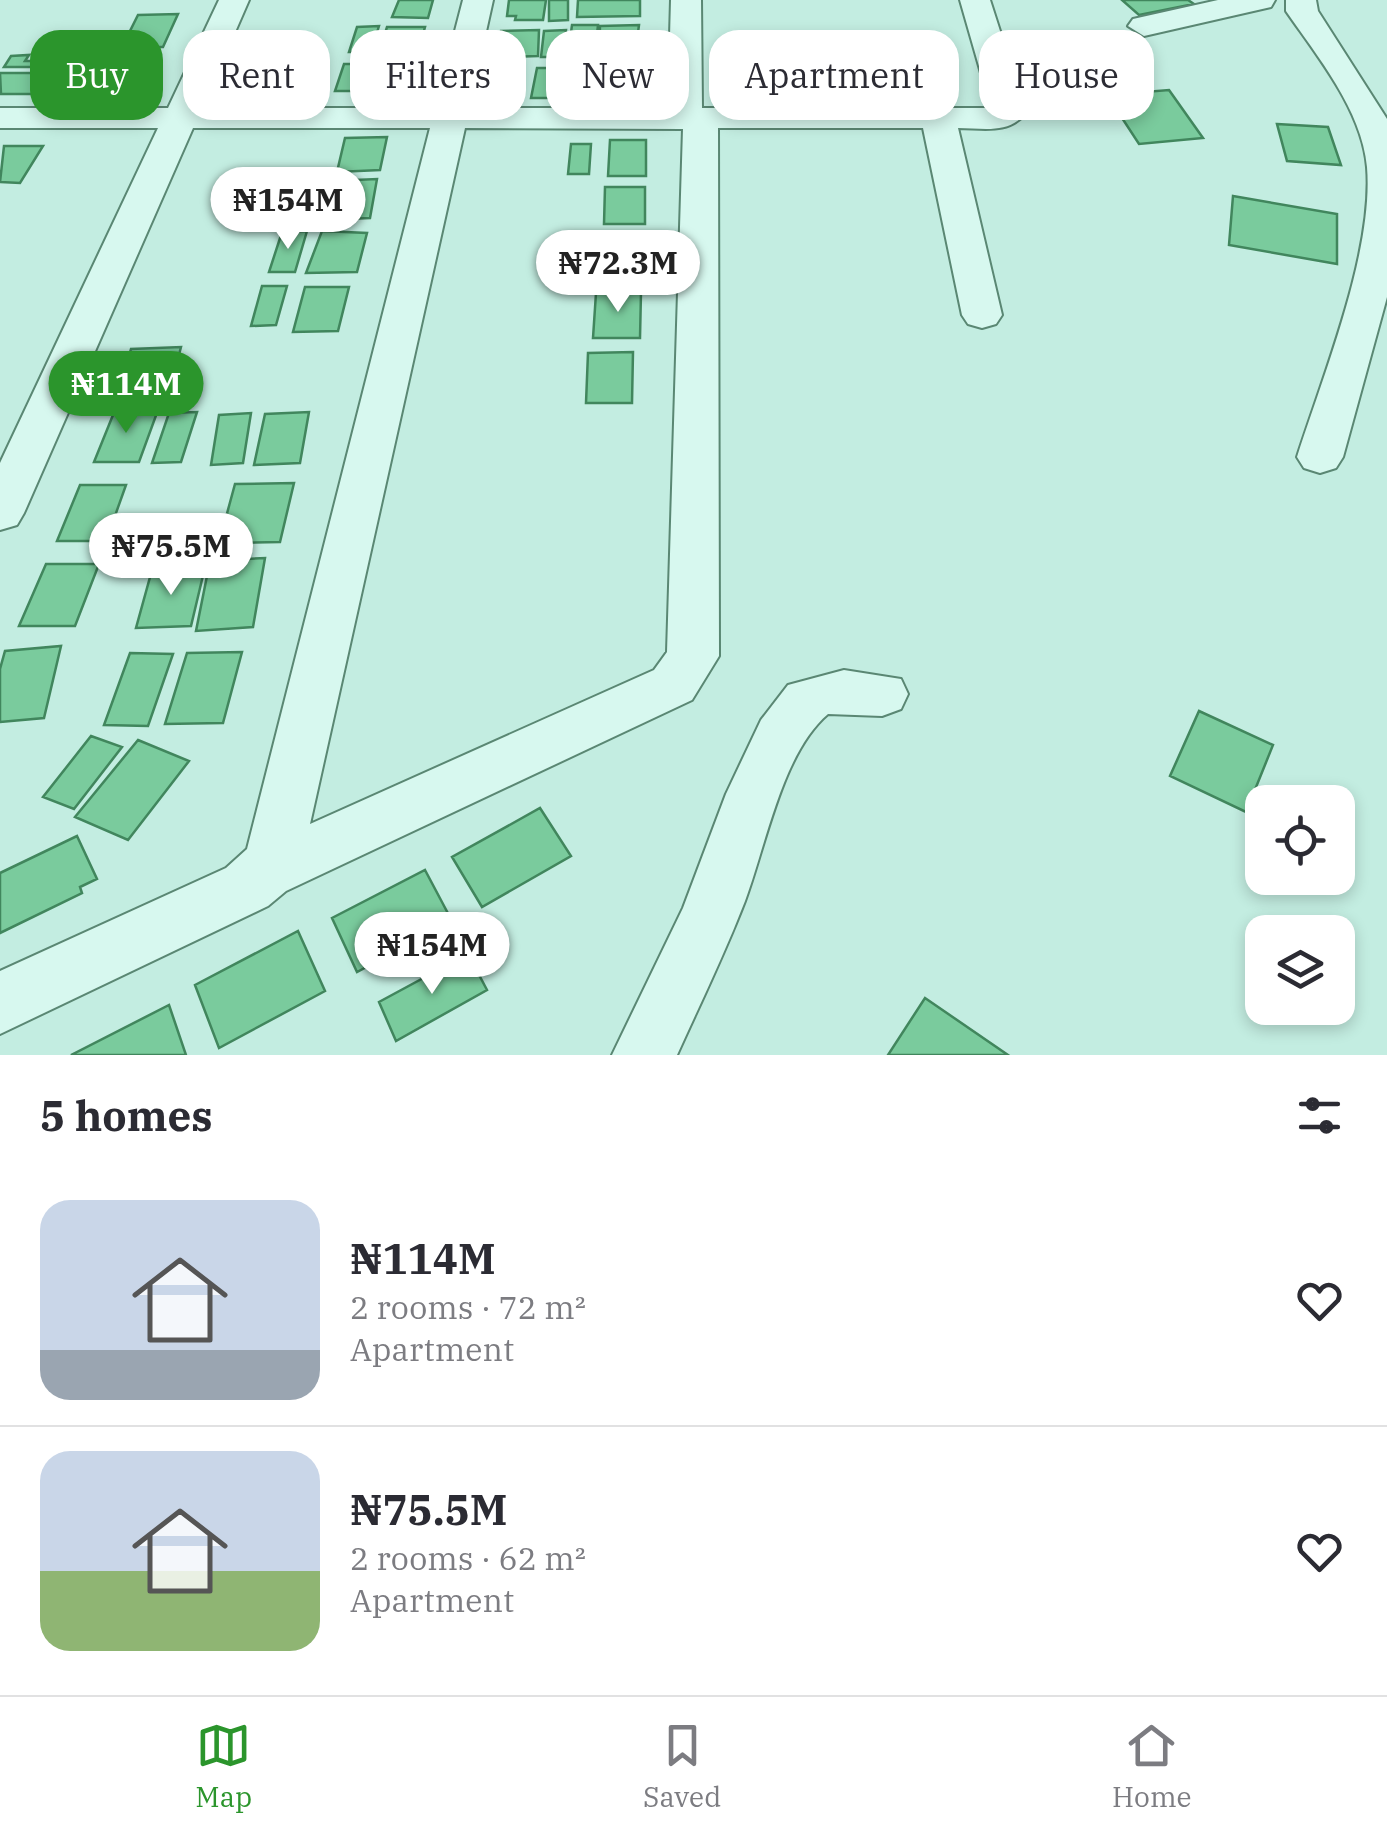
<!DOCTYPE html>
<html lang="en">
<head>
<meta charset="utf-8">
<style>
	:root { --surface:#fff; --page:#f2f2f3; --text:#2b2b33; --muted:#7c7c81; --line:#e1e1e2; --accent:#2b952c }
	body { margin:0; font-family:"IBM Plex Serif",serif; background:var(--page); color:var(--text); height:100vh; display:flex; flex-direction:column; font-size:38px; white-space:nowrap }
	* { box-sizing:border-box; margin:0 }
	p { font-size:32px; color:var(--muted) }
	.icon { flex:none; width:55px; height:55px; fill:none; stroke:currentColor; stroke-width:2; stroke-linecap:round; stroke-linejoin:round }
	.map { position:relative; height:1055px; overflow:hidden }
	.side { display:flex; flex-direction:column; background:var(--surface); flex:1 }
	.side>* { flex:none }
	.guide { position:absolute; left:30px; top:30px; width:1328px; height:90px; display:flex; gap:20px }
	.tools { position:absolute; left:1245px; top:785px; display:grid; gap:20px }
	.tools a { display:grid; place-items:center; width:110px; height:110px; border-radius:20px; background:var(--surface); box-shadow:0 5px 15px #0003; font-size:50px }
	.price { position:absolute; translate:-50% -85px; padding:0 22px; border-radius:35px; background:#fff; color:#222; font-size:32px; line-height:65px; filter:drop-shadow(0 2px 5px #0008) }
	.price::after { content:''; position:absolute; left:50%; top:60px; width:30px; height:22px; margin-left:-15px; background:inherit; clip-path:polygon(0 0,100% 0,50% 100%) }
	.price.active { background:var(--accent); color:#fff }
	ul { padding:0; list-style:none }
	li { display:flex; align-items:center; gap:30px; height:250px; padding:0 40px }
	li+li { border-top:2px solid var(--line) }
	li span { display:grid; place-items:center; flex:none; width:280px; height:200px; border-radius:30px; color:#555 }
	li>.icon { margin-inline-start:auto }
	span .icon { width:120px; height:120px; fill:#fffc; stroke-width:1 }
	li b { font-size:42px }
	h2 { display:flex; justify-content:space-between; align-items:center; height:120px; padding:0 40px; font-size:42px }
	.tag { padding:0 35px; border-radius:30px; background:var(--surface); box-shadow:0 5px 15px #0003; font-size:35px; line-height:90px }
	.tag.active { background:var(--accent); color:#fff }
	.tabs { display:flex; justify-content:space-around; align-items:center; height:140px; border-top:2px solid var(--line); background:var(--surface); font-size:28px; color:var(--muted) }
	.tabs a { display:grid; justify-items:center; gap:5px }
	.tabs .active { color:var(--accent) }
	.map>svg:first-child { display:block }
</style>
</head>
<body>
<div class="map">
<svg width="1387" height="1055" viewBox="0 0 1387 1055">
	<rect width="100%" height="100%" fill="#c3ede1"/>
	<path fill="#7acb9d" stroke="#41865d" stroke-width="2.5" d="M399,0H433L428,18L392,17Z
		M509,0H546L543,20H515L516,16H507Z
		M549,0H568V20L549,21Z
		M578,0H640V16L577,17Z
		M1122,0H1188L1194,4L1139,15Z
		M178,14L163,47H122L138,15Z
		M572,25H598L595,54H568Z
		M639,25L635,55H599L600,26Z
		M379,26L371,52H349L357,27Z
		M387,27H425L417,55H378Z
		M539,30L538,56L505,57V51H499L501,31Z
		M566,30L563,57H541L544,31Z
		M120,32L112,48L88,49L97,33Z
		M29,55L25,61H35L38,55H67L60,67H4L11,56Z
		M344,64H367L358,91H335Z
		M373,64H413L404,95H363Z
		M569,64H591L589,86H583V92H566Z
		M596,64H630L628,96H594Z
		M537,68H561L555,98H531Z
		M0,73H55L41,94H1Z
		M1169,90L1203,138L1139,144L1107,95Z
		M1277,124L1328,127L1341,165L1287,161Z
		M387,137L380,170L337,172L345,138Z
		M610,140H646V176H608Z
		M571,144H591L589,174H568Z
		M4,146H43L20,183L0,182Z
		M377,179L370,218L324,220L332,181Z
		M326,181L318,219L292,220L301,182Z
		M605,187H645V224H604Z
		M1233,196L1337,214V264L1229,245Z
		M307,231L295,272H269L282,232Z
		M322,231L367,233L357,272L306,273Z
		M601,237H643L641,278H598Z
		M262,286H287L276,325L251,326Z
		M305,287H349L338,331L293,332Z
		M641,292L640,338H593L596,293Z
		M181,347L169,393L118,396L131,349Z
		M633,352L632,403H586L588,353Z
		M115,410H158L139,462H94Z
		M197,412L181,462L152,463L169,413Z
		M309,412L300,463L254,465L265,414Z
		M251,413L243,463L211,465L219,415Z
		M294,483L280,542L219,543L235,484Z
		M80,485H126L106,541H57Z
		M265,558L253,627L196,631L210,561Z
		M46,564H99L75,626H19Z
		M205,567L191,626L136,628L152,570Z
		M61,646L44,718L0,722V669L5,651Z
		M242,652L223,723L165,724L187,653Z
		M130,653L173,654L148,726L104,725Z
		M1199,711L1273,745L1246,812L1170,776Z
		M91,736L122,747L74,809L43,797Z
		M138,740L189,761L128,840L75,817Z
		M540,808L571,856L482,907L452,857Z
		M77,836L97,879L80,887L82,893L0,933V873Z
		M425,870L452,921L357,972L332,918Z
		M298,931L325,991L219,1048L195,985Z
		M468,954L487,990L396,1041L379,1002Z
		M925,998L1008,1055H888Z
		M169,1005L186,1055H71Z"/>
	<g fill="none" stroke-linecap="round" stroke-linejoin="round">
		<g stroke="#5a8773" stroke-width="4">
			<path id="minor" d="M219,0H249L202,108H435L463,0H493L469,108H668L671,0H701L702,108H991L960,0H990L1026,112C1010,135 983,128 958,128L1002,315L996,324L982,328L968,324L962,315L923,128H718L719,656L692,700L286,891L268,906L0,1034V971L226,868L247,849L430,128H193L24,513L17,525L0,530V463L158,128H0V108H168ZM465,128L683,129L667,652L654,670L310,824Z
				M1218,0H1275L1271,7L1144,36L1128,26L1133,19Z
				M1286,0H1316L1318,11L1387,119V297L1343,457L1336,468L1320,473L1304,468L1297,457C1323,376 1374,251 1367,167C1362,110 1317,56 1286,11Z
				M844,670L901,679L908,694L901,709L882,716L828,714C782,753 766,845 745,901C725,953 700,1004 677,1055H612L683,908L726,794L761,720L788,685Z"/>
		</g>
		<use href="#minor" fill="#d7f8ef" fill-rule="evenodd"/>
	</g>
</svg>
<div class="tools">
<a><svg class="icon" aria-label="locate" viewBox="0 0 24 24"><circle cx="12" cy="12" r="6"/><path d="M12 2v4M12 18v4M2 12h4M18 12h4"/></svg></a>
<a><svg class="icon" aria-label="layers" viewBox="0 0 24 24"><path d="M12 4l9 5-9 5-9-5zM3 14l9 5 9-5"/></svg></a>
</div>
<b class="price" style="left:288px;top:252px">₦154M</b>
<b class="price" style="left:618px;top:315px">₦72.3M</b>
<b class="price active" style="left:126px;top:436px">₦114M</b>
<b class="price" style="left:171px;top:598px">₦75.5M</b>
<b class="price" style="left:432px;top:997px">₦154M</b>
<div class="guide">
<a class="tag active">Buy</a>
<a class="tag">Rent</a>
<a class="tag">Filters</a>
<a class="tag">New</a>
<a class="tag">Apartment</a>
<a class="tag">House</a>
</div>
</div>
<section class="side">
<h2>5 homes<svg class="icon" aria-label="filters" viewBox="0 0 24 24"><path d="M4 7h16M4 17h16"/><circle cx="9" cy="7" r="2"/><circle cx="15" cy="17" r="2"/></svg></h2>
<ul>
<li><span style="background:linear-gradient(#c9d6e8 75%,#9aa5b1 0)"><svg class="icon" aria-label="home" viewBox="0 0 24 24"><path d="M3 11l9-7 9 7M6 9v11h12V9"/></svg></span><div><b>₦114M</b><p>2 rooms · 72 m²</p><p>Apartment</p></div><svg class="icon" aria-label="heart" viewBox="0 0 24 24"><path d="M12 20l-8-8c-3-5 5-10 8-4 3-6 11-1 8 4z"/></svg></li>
<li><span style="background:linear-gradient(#c9d6e8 60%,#8fb573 0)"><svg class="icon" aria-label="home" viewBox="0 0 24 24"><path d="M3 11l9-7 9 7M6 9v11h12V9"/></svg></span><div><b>₦75.5M</b><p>2 rooms · 62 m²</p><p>Apartment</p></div><svg class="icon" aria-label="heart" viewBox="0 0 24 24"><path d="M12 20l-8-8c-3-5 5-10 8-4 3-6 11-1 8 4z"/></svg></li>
</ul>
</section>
<nav class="tabs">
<a class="active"><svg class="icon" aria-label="map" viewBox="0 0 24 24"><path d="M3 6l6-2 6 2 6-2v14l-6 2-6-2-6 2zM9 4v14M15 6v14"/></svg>Map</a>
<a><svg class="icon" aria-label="saved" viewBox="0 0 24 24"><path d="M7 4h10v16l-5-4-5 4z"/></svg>Saved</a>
<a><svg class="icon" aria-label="home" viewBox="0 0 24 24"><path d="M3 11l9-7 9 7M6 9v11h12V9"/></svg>Home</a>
</nav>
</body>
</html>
